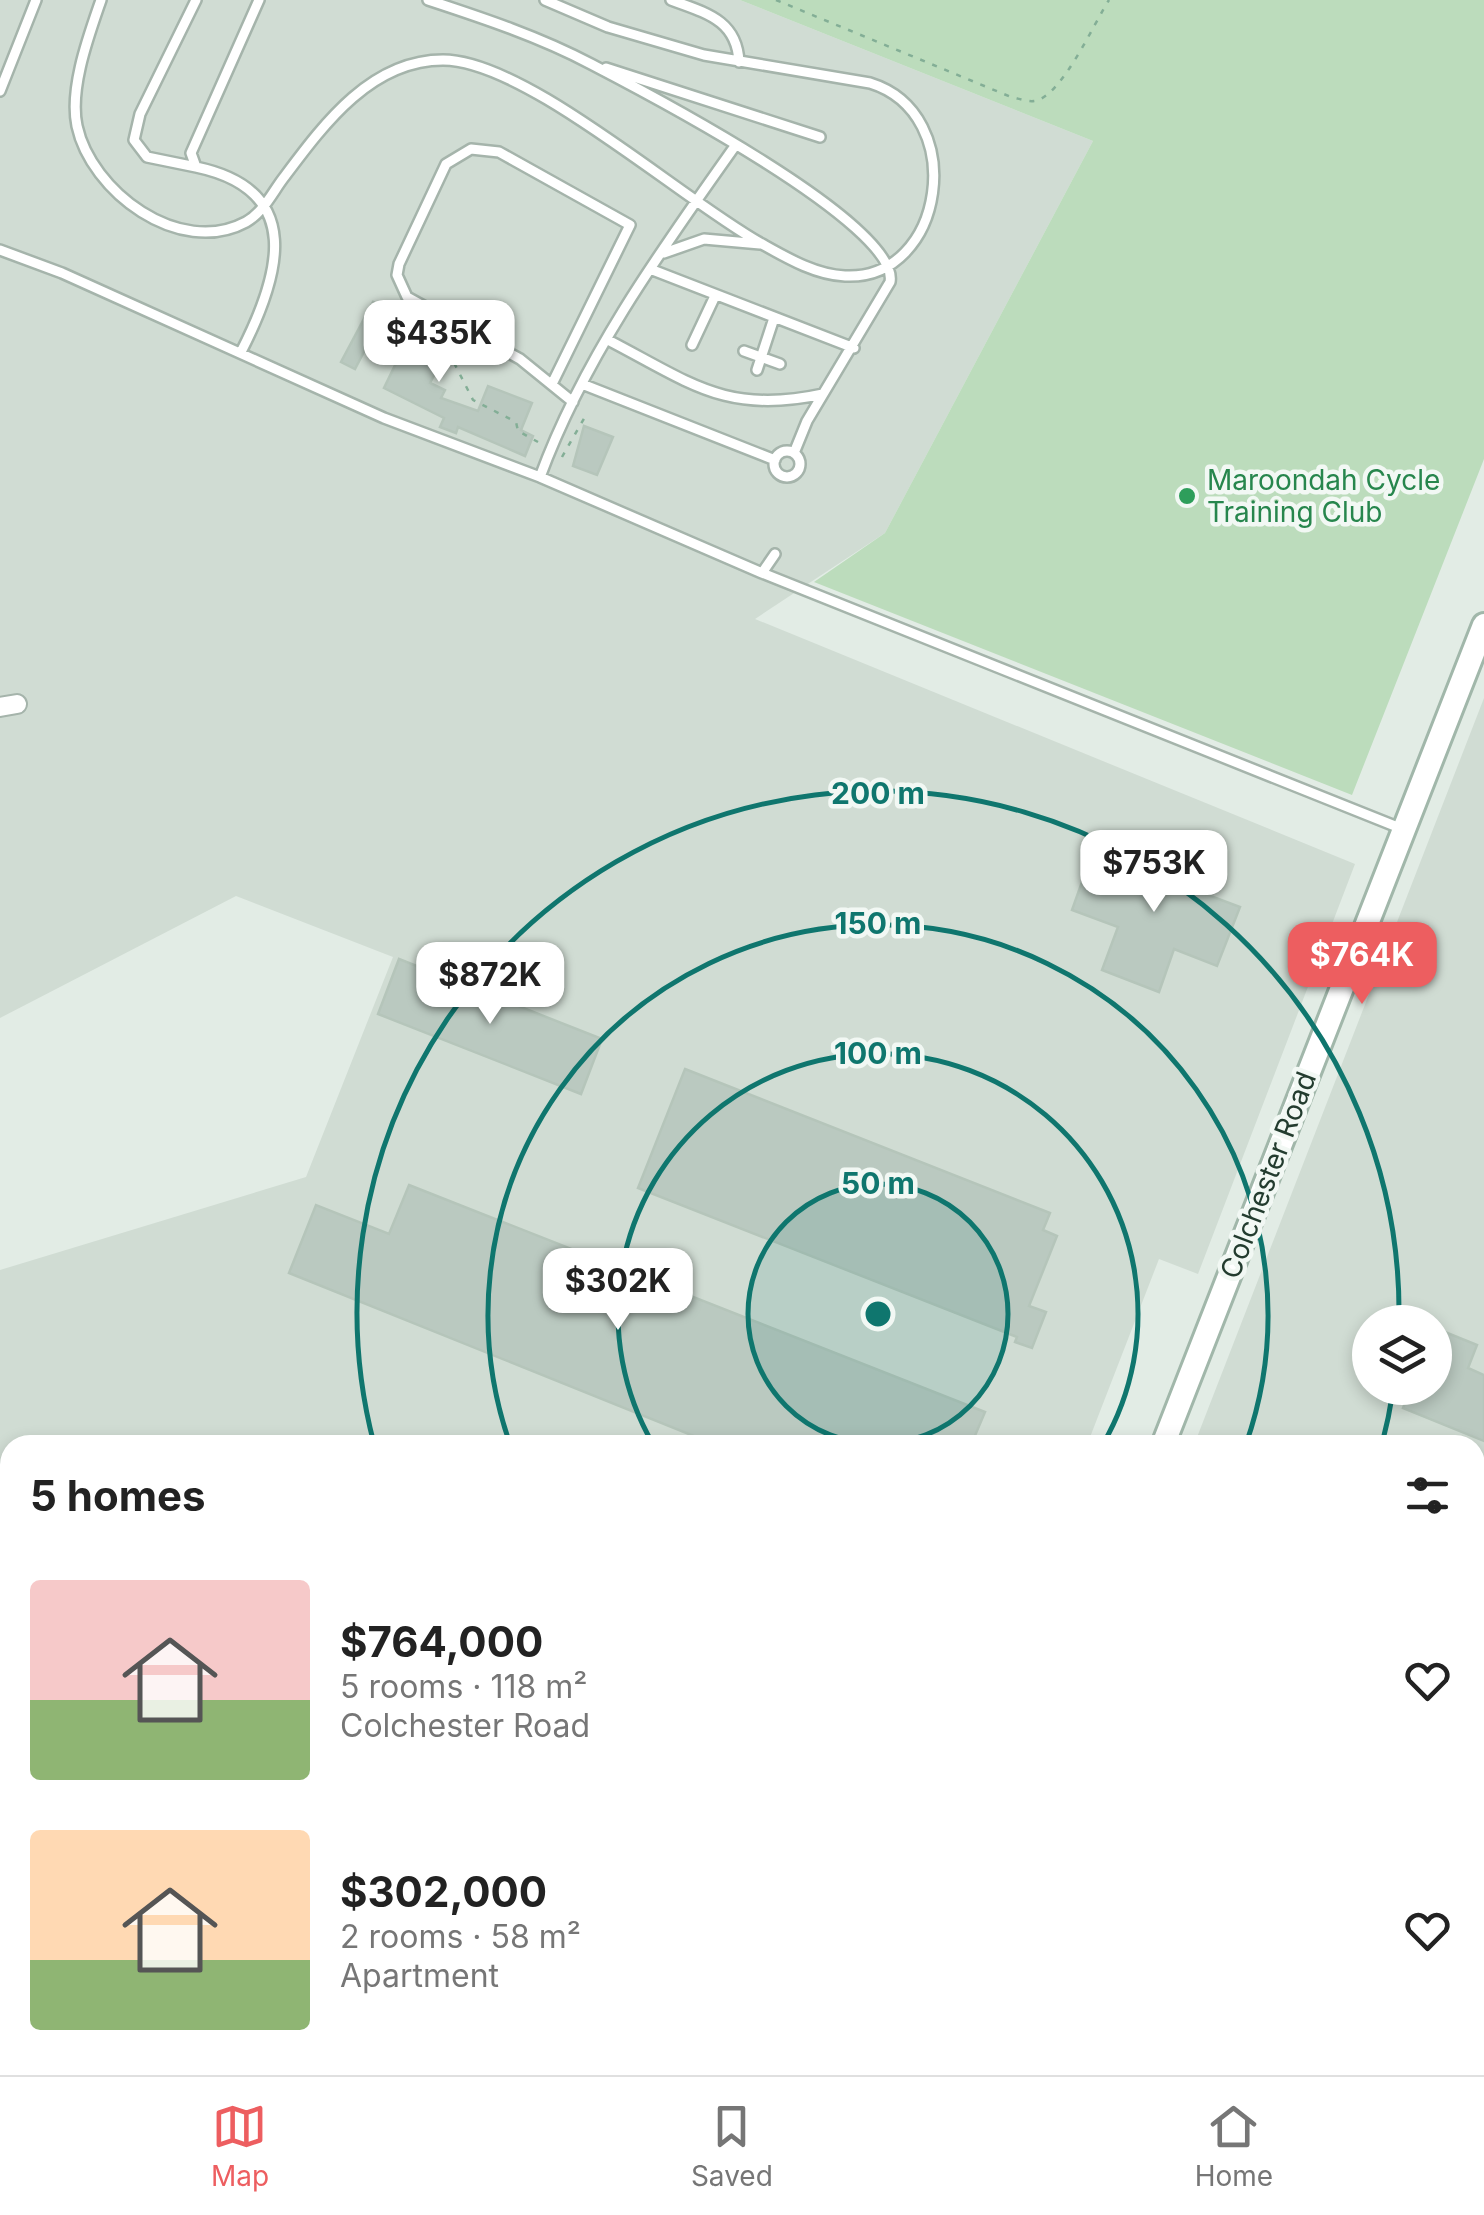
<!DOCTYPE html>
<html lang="en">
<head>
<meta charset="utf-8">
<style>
	:root { --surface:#fff; --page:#f6f6f6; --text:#222; --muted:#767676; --line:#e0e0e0; --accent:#ed5e60 }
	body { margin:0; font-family:Inter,sans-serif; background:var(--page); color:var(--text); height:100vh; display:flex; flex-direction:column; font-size:38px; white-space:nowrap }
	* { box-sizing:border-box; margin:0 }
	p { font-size:32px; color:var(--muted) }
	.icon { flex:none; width:55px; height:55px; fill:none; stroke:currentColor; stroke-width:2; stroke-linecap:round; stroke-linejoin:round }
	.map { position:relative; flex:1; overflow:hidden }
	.panel { position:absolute; left:0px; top:1435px; width:1485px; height:640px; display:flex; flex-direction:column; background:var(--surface); border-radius:30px 30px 0 0; box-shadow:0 5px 15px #0003 }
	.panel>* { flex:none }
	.fabs { position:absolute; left:1352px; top:1305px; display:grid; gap:20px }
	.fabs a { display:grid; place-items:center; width:100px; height:100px; border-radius:50%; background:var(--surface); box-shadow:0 5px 15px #0003; font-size:50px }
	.price { position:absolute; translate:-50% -85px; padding:0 22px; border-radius:20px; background:#fff; color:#222; font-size:32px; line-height:65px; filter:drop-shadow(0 2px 5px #0008) }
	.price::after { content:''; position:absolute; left:50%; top:60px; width:30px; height:22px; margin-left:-15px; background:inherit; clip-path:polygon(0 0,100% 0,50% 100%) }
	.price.active { background:var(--accent); color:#fff }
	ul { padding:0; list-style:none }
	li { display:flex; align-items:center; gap:30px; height:250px; padding:0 30px }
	li span { display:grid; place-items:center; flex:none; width:280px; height:200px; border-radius:10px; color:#555 }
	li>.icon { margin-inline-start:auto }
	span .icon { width:120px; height:120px; fill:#fffc; stroke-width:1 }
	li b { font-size:42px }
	h2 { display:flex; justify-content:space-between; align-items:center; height:120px; padding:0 30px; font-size:42px }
	.dock { display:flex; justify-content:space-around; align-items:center; height:140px; border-top:2px solid var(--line); background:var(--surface); font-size:28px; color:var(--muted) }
	.dock a { display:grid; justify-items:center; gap:5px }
	.dock .active { color:var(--accent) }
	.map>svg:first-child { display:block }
</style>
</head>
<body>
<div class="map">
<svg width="1484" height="2075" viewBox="0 0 1484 2075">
	<rect width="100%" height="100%" fill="#e2ece5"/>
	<path fill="#d0dcd3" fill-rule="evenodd" d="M0,0H740L1093,141L885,533L755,619L1355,864L1198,1274L1159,1259L1087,1445H10V2065H845L841,2075H0V1270L306,1177L393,957L236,896L0,1018Z
		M1484,698V2075H944L948,2065H1475V1445H1194ZM1370,1322H1435V1388H1370Z"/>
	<path fill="#bcdcbc" d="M740,0H1484V459L1352,795L814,582L885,533L1093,141Z"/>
	<path fill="#bac9c0" stroke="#b5c5ba" stroke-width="2.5" d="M373,302L394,312L387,324L446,353L430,383L445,390L441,398L478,411L488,386L532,403L521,430L533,436L525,456L458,427L456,433L440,427L444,418L384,388L399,357L369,342L355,369L341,362Z
		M584,426L613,437L597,475L573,466Z
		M1156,848L1201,865L1192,889L1240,907L1217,966L1174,949L1159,992L1102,970L1118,927L1072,910L1093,851L1147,871Z
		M399,959L602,1039L581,1094L378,1014Z
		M685,1069L1050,1213L1043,1230L1057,1236L1029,1306L1046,1312L1032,1348L1015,1342L1017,1337L638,1188Z
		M409,1185L985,1412L971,1445H716L289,1273L316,1205L389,1234Z
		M1435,1328L1477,1345L1468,1368L1484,1375V1441L1403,1408L1411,1388H1435Z"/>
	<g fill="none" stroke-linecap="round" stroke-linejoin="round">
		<g stroke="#a5b4ab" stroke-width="14">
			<path id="lane" d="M101,0C89,35 69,88 77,126C91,191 179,258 246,222C264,212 273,191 285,176C324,124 371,60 443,60C526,60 682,200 762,244C787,258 816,275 845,276C945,281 970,114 870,83L704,55L608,27L545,0
				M196,0L140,114L134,140L147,157L196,167
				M428,0C483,18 540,37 591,64C643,91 901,225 890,282L807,421L794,453
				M671,0C706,13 737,20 739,62
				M606,68L820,137
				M0,91L36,0
				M0,250L62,273L384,418L540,477L762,573L1400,828
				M664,253L704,239L760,244
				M650,269L854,348
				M608,340C691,383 726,415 823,394
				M692,345L715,296
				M744,351L780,364
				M241,352C280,276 306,190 196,167L191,153L259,0
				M757,370L774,318
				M552,384L630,225L499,152L471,149L446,164L399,264L397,275L407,297L520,359L573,402
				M582,384L775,460
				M774 464a13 13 0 1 1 26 0a13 13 0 1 1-26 0Z
				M540,477C584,357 662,249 735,146
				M762,573L775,554"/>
		</g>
		<g stroke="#a5b4ab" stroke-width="22">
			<path id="street" d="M0,707L17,704
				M1475,1652L1484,1656"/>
		</g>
		<g stroke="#a1b7aa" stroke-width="28">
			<path id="secondary" d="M1163,1445L1484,625
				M911,2075L915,2065"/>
		</g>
		<path stroke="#83ae96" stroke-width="2.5" stroke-dasharray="5 8" stroke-linecap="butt" d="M776,0L1011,97C1017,98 1028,102 1034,101C1061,98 1094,23 1109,0
			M395,315L447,349L473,400L516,422L518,431L538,442
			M562,457L586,415"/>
		<use href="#lane" stroke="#fff" stroke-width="9"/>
		<use href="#street" stroke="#fff" stroke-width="18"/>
		<use href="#secondary" stroke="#fff" stroke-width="22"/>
	</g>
	<circle cx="878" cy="1314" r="130" fill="#0f766e" fill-opacity=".12"/>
	<g fill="none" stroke="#0f766e" stroke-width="5">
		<circle cx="878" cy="1314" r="130"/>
		<path d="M653 1444A260 260 0 1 1 1103 1444"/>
		<path d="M510 1444A390 390 0 1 1 1246 1444"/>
		<path d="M1393 1391A521 521 0 0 1 1382 1444M374 1444A521 521 0 1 1 1399 1319"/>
	</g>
	<circle fill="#2e9e5b" stroke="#f2f8f4" stroke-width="4" cx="1187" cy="496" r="10"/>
	<g text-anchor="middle" stroke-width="9" stroke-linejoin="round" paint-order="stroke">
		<g font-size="28" fill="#27864d" stroke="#f2f8f4" text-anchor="start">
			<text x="1207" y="490">Maroondah Cycle<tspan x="1207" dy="32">Training Club</tspan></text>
		</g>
		<g font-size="28" fill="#233c2f" stroke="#f2f8f4">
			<text transform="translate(1268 1175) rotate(-69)" y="10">Colchester Road</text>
		</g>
	</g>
	<circle cx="878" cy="1314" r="15" fill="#0f766e" stroke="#f2f8f4" stroke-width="5"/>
	<g font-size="30" text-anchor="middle" font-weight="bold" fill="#0f766e" stroke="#f2f8f4" stroke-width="9" stroke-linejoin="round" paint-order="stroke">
		<text x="878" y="804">200 m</text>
		<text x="878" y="934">150 m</text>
		<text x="878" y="1064">100 m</text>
		<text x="878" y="1194">50 m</text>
	</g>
</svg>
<div class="fabs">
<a><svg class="icon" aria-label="layers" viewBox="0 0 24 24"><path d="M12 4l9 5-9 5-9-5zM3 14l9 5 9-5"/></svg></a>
</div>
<b class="price" style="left:439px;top:385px">$435K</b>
<b class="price" style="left:1154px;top:915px">$753K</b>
<b class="price active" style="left:1362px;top:1007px">$764K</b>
<b class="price" style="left:490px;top:1027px">$872K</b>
<b class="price" style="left:618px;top:1333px">$302K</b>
<section class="panel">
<h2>5 homes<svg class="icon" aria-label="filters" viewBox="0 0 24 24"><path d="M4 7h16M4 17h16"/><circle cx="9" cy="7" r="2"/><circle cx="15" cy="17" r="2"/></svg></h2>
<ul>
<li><span style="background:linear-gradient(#f6c9c9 60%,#8fb573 0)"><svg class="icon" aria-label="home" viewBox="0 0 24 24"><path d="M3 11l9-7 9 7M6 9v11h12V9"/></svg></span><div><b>$764,000</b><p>5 rooms · 118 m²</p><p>Colchester Road</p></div><svg class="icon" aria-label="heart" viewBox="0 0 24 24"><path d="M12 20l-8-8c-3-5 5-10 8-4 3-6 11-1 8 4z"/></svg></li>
<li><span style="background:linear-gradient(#ffd9b3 65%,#8fb573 0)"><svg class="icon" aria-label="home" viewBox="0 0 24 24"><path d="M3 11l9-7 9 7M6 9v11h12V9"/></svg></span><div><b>$302,000</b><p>2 rooms · 58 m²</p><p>Apartment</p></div><svg class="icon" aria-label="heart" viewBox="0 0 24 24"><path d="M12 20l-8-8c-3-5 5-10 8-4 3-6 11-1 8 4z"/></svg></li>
</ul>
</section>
</div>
<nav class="dock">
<a class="active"><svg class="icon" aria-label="map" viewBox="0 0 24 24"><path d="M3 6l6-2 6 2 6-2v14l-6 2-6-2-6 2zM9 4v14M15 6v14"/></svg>Map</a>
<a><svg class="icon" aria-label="saved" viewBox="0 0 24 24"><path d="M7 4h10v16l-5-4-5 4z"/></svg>Saved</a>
<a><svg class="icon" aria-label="home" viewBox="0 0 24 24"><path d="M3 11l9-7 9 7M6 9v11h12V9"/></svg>Home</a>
</nav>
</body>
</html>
